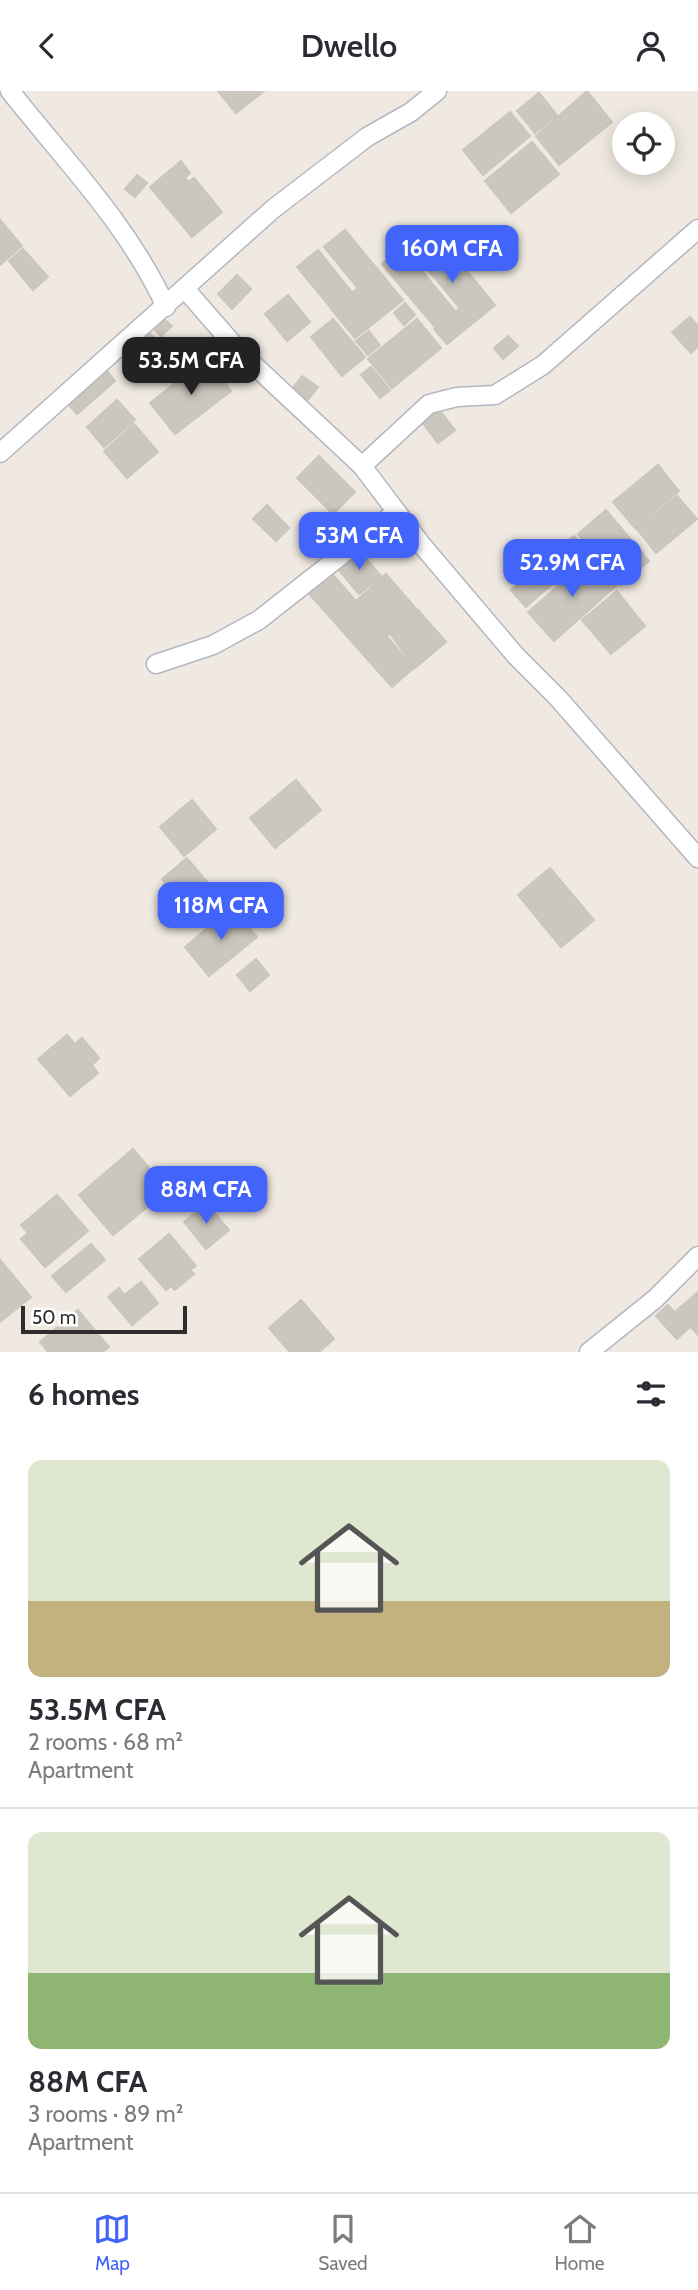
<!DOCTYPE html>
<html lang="en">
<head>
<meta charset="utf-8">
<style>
	:root { --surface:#fff; --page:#f2f2f3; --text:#2b2b33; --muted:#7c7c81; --line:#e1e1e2; --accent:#4264fb }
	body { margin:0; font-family:Cabin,sans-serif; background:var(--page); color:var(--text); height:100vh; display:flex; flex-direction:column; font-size:26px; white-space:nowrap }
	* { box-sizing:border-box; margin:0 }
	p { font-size:23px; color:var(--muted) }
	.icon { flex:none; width:38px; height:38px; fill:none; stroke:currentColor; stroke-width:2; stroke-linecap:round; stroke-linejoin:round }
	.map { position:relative; height:1261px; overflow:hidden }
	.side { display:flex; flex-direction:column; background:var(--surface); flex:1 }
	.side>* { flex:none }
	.fabs { position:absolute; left:612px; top:21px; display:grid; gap:14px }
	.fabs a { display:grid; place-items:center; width:63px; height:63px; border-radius:50%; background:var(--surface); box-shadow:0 4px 18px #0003; font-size:35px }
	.scale { position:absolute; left:21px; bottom:18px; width:166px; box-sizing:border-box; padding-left:7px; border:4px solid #2e2e2e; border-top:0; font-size:19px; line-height:24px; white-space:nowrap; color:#2e2e2e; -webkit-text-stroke:5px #fff; paint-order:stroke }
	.price { position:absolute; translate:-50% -60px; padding:0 16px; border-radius:14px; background:var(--accent); color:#fff; font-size:23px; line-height:46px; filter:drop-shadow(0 2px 4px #0008) }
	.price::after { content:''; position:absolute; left:50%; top:42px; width:21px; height:16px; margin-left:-10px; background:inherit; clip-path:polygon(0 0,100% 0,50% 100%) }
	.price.on { background:#222; color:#fff }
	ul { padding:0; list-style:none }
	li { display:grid; align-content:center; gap:14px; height:371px; padding:0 28px }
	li+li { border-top:2px solid var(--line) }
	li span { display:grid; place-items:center; height:217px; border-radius:14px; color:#555 }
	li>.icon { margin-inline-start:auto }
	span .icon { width:126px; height:126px; fill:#fffc; stroke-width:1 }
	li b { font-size:30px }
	h2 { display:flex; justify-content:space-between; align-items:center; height:84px; padding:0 28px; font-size:30px }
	header { display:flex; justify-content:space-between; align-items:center; height:91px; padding:0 28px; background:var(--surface); font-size:32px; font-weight:600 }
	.tab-bar { display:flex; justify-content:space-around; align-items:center; height:98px; border-top:2px solid var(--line); background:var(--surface); font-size:19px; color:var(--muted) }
	.tab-bar a { display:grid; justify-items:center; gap:4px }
	.tab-bar .on { color:var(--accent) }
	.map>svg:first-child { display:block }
</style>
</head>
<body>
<header><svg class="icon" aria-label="back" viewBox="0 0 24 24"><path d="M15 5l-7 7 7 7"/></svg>Dwello<svg class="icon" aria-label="person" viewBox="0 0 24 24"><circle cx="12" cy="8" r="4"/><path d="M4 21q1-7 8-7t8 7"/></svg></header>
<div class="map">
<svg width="698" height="1261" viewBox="0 0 698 1261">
	<rect width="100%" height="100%" fill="#efe9e1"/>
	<path fill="#cbc7bf" stroke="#cbc5ba" stroke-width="2" d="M218,0H264L236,22Z
		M587,0L612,31L559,74L536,45Z
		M539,2L557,24L535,42L517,20Z
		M510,21L530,45L483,84L463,59Z
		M532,51L559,83L511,122L485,90Z
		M181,70L190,82L185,87L189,91L194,87L222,121L192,146L150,96Z
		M137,84L147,92L135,106L125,98Z
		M0,129L22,155L0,174Z
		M432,137L495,214L447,253L434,238L460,217L409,156Z
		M345,139L403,209L355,247L331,218L358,197L324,156Z
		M402,156L455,220L435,236L382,173Z
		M23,158L48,186L33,199L9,170Z
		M318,159L351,200L331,217L297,176Z
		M237,184L251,198L232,218L218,203Z
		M288,204L310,231L287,250L265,223Z
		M405,212L415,224L404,234L394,222Z
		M162,226L172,235L161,245L152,236Z
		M690,226L698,235V255L691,262L672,241Z
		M333,228L365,266L342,285L311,246Z
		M417,228L441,257L392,297L368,268Z
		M147,240L158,251L146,262L136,252Z
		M369,240L380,254L368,264L356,250Z
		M508,245L518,255L503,268L494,257Z
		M134,253L144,262L132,274L123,264Z
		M206,268L231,300L175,343L150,312Z
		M104,276L115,290L77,323L65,309Z
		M371,276L390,299L380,307L361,284Z
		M302,285L318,296L307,310L292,298Z
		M117,309L135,329L104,356L87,336Z
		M438,317L455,339L438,352L421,330Z
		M134,333L158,361L127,387L104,360Z
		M319,365L355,401L333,423L297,387Z
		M658,374L679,400L635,437L613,411Z
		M677,405L697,428L656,462L637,438Z
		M267,414L289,437L276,450L253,428Z
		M606,419L649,470L620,494L578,443Z
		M574,445L588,461L526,516L511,499Z
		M359,459L381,485L359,503L337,477Z
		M591,467L616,495L554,550L528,521Z
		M328,478L414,577L392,596L305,498Z
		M386,483L417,519L388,544L357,509Z
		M617,500L645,535L611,563L582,529Z
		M418,519L446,551L415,577L391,544Z
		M296,689L321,719L275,757L250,727Z
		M192,709L216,738L184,765L160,736Z
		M187,767L212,797L187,818L162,788Z
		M550,777L594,829L561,856L518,804Z
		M232,816L257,846L209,885L185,856Z
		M256,868L269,884L250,900L237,884Z
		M67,944L75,953L82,947L99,967L92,974L98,982L70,1005L38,968Z
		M133,1058L168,1099L113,1144L79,1104Z
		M57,1104L88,1140L45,1176L21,1148L28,1142L21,1134Z
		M207,1113L229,1139L206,1158L184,1131Z
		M169,1143L196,1175L190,1179L194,1183L175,1199L171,1195L166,1199L139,1168Z
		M91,1153L105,1169L66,1201L52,1185Z
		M0,1169L31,1206L0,1231Z
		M141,1191L158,1212L132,1234L108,1206L119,1197L124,1204Z
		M698,1201V1244L676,1220Z
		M301,1209L334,1248L319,1261H290L269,1237Z
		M668,1214L689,1237L677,1248L656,1225Z
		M78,1219L109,1256L102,1261H48L40,1251Z"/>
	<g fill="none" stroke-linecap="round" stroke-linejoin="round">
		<g stroke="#b4b7c1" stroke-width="21">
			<path id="minor" d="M10,0C66,71 128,133 166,216
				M186,199L239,260L362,375L421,453L516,565L558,607L698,767
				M0,362L273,118L367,46L411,21L437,0
				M362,375L429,313L457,306L495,304L543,274L698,138
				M156,573L213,554L259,529L396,421
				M589,1261L655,1208L698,1165"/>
		</g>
		<use href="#minor" stroke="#fff" stroke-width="18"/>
	</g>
</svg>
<div class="fabs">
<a><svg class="icon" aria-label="locate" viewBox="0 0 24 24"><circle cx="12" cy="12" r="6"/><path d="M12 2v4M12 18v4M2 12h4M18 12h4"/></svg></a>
</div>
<div class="scale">50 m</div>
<b class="price" style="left:452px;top:194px">160M CFA</b>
<b class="price on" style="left:191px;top:306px">53.5M CFA</b>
<b class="price" style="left:359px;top:481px">53M CFA</b>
<b class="price" style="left:572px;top:508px">52.9M CFA</b>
<b class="price" style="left:221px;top:851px">118M CFA</b>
<b class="price" style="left:206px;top:1135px">88M CFA</b>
</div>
<section class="side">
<h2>6 homes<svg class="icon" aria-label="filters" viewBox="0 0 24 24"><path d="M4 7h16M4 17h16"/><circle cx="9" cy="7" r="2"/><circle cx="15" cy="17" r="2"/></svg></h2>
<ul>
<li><span style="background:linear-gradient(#dfe7d0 65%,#c2b280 0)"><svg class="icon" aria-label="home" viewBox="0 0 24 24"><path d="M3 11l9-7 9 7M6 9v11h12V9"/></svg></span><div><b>53.5M CFA</b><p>2 rooms · 68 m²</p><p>Apartment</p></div></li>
<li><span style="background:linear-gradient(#dfe7d0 65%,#8fb573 0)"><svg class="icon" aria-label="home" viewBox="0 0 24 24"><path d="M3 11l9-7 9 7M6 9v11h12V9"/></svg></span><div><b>88M CFA</b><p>3 rooms · 89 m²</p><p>Apartment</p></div></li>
</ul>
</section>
<nav class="tab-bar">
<a class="on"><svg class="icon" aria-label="map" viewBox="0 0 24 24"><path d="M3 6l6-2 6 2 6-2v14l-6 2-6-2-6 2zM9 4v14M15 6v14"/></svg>Map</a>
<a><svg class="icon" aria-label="saved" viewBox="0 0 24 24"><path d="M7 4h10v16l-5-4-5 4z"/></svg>Saved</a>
<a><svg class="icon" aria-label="home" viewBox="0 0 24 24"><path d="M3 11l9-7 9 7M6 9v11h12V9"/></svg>Home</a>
</nav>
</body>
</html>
